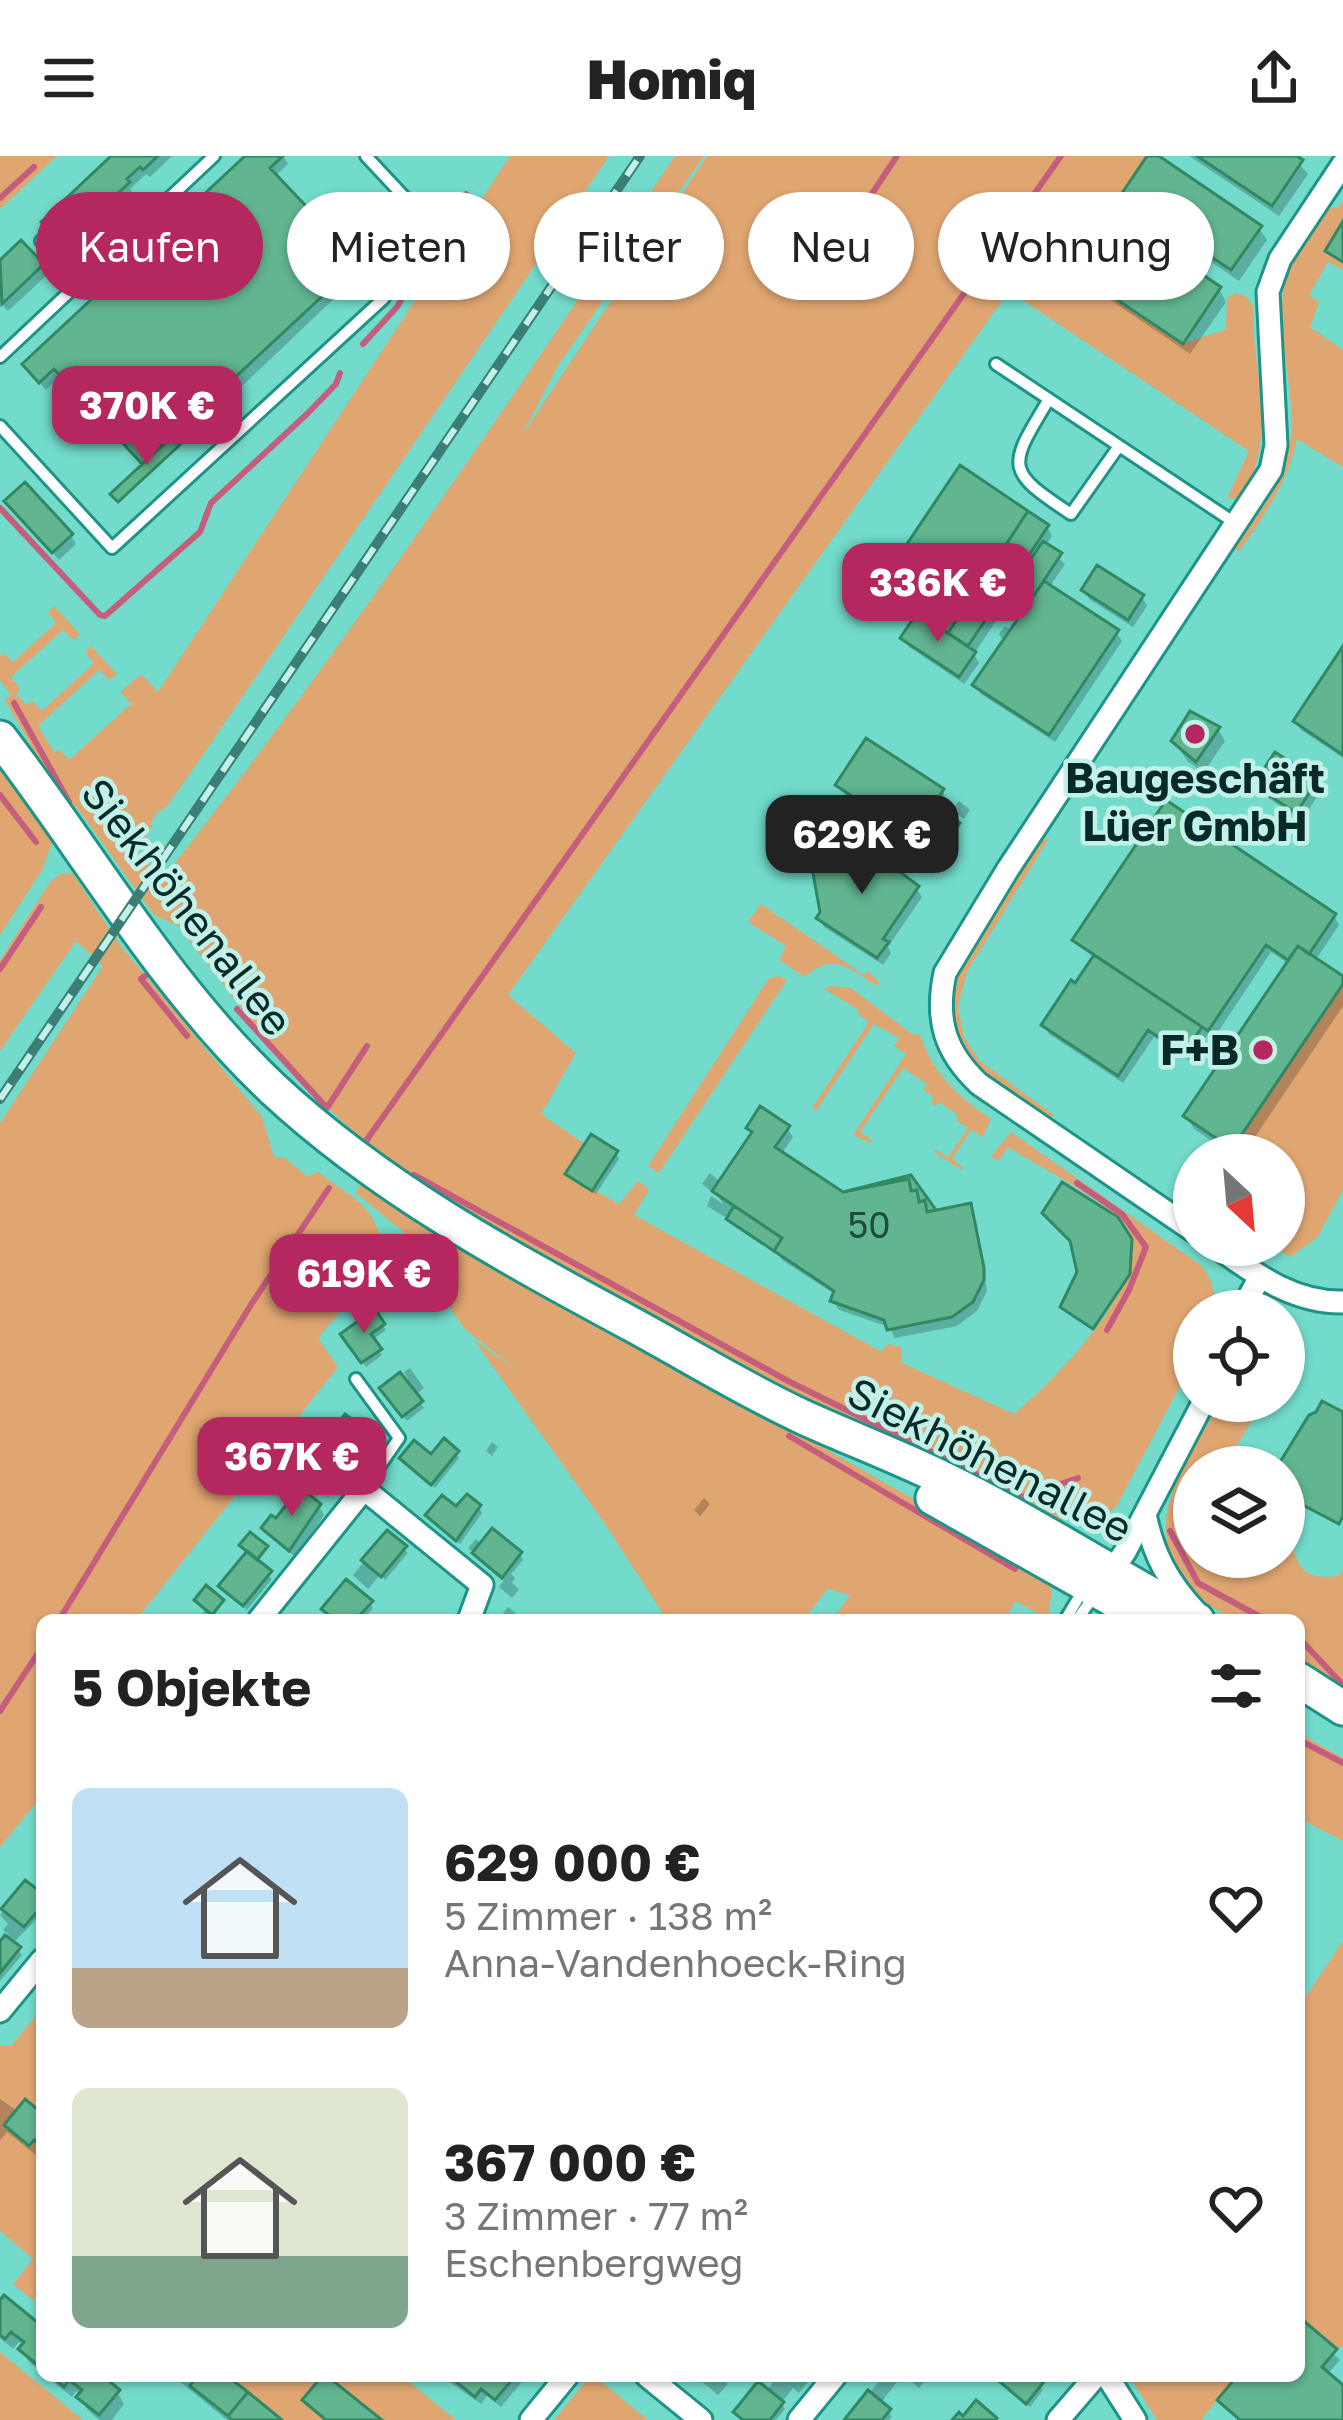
<!DOCTYPE html>
<html lang="de">
<head>
<meta charset="utf-8">
<style>
	:root { --surface:#fff; --page:#f6f6f6; --text:#222; --muted:#767676; --accent:#b5285f }
	body { margin:0; font-family:"Golos Text",sans-serif; background:var(--page); color:var(--text); height:100vh; display:flex; flex-direction:column; font-size:45px; white-space:nowrap }
	* { box-sizing:border-box; margin:0 }
	p { font-size:39px; color:var(--muted) }
	.icon { flex:none; width:66px; height:66px; fill:none; stroke:currentColor; stroke-width:2; stroke-linecap:round; stroke-linejoin:round }
	.map { position:relative; flex:1; overflow:hidden }
	.details { position:absolute; left:36px; top:1458px; width:1269px; height:768px; display:flex; flex-direction:column; background:var(--surface); border-radius:18px; box-shadow:0 3px 9px #0004 }
	.details>* { flex:none }
	.guide { position:absolute; left:36px; top:36px; width:1272px; height:108px; display:flex; gap:24px }
	.needle { width:78px; rotate:154deg }
	.controls { position:absolute; left:1173px; top:978px; display:grid; gap:24px }
	.controls a { display:grid; place-items:center; width:132px; height:132px; border-radius:50%; background:var(--surface); box-shadow:0 3px 9px #0004; font-size:60px }
	.price { position:absolute; translate:-50% -102px; padding:0 27px; border-radius:24px; background:var(--accent); color:#fff; font-size:39px; line-height:78px; filter:drop-shadow(0 3px 6px #0008) }
	.price::after { content:''; position:absolute; left:50%; top:72px; width:36px; height:27px; margin-left:-18px; background:inherit; clip-path:polygon(0 0,100% 0,50% 100%) }
	.price.selected { background:#222; color:#fff }
	ul { padding:0; list-style:none }
	li { display:flex; align-items:center; gap:36px; height:300px; padding:0 36px }
	li span { display:grid; place-items:center; flex:none; width:336px; height:240px; border-radius:18px; color:#555 }
	li>.icon { margin-inline-start:auto }
	span .icon { width:144px; height:144px; fill:#fffc; stroke-width:1 }
	li b { font-size:51px }
	h2 { display:flex; justify-content:space-between; align-items:center; height:144px; padding:0 36px; font-size:51px }
	.pill { padding:0 42px; border-radius:54px; background:var(--surface); box-shadow:0 3px 9px #0004; font-size:42px; line-height:108px }
	.pill.selected { background:var(--accent); color:#fff }
	header { display:flex; justify-content:space-between; align-items:center; height:156px; padding:0 36px; background:var(--surface); font-size:54px; font-weight:800 }
	.map>svg:first-child { display:block }
</style>
</head>
<body>
<header><svg class="icon" aria-label="menu" viewBox="0 0 24 24"><path d="M4 6h16M4 12h16M4 18h16"/></svg>Homiq<svg class="icon" aria-label="share" viewBox="0 0 24 24"><path d="M12 15V3M7 8l5-5 5 5M5 13v7h14v-7"/></svg></header>
<div class="map">
<svg width="1343" height="2264" viewBox="0 0 1343 2264">
	<rect width="100%" height="100%" fill="#72dbcb"/>
	<path fill="#e0a672" d="M0,0H57L0,53Z
		M510,0H609L205,596L165,653L159,654L151,666L152,671L136,697L163,722C346,491 510,244 675,0H704L559,208L521,281L707,0H1147C1141,81 1134,70 1067,110L1183,188L1226,173L1227,142L1236,137L1246,140L1253,151C1252,220 1280,278 1241,342H1227L1249,295L1009,135L508,839L576,897L541,958L585,988L566,1018L619,1048L638,1025L649,1033L634,1059L880,1195L889,1188L901,1191L902,1207L1014,1258C1051,1227 1161,1120 1125,1069C1108,1045 1036,1009 1008,991L998,1005L991,1000L1011,976L1202,1110C1212,1124 1217,1137 1213,1155H1194V1204L1117,1349L1094,1373L1068,1358L1058,1373L750,1223L388,1015L392,1004C303,945 243,852 177,769L154,759L76,650L70,658L5,544L11,539L0,524V500L4,497L13,506L56,467L48,456L54,450L80,478L73,484L63,474L11,521L20,533L16,538L27,549L32,545L42,555L94,507L85,496L91,490L117,518L110,524L99,514L38,570L55,597L59,593L69,604L131,548L121,536L141,518L158,536Z
		M1343,45V65L1325,95L1343,106V114L1328,106L1309,139L1319,146L1310,171L1343,194V311L1297,283C1288,328 1263,361 1237,398L1236,389C1255,362 1279,334 1287,302C1303,241 1269,178 1287,117C1293,95 1311,73 1324,53L1339,51Z
		M0,607L55,679L42,714L0,779Z
		M1049,682L967,816L958,850L964,881L980,905L1054,959L1048,963L975,909L960,885L952,857L959,815L1037,686Z
		M62,717L73,718L120,789L262,961L274,1001L285,1002L307,1020L318,1016C359,1047 376,1048 385,1102L318,1182L338,1211L136,1464H42V1640L0,1691V967L103,810L76,785L0,895V804L50,726Z
		M761,748L864,819L868,815L880,827L877,830C852,813 832,795 805,821L779,804L786,790L748,766Z
		M780,820L787,824L659,1017L648,1010L769,822Z
		M1343,828V1034L1317,1082L1290,1101L1271,1089H1284V999H1229Z
		M832,830L851,832L912,878L920,879C934,919 957,939 991,963L983,981L971,974L952,1003L963,1012L961,1014L934,996L936,994L948,1001L968,972L956,964L958,959L939,946L936,950L931,947L934,941L923,934L927,928L903,912L860,976L872,984L870,987L853,979L906,898L894,890L899,882L874,868L816,955L812,952L869,866L857,857L859,854L824,833Z
		M361,1028L1045,1418L1052,1434L1048,1463L1015,1445L1005,1464H832L850,1439L827,1433L804,1464H667L605,1368L474,1184L518,1215L466,1174L414,1103L424,1093L355,1036Z
		M1221,1245H1264L1234,1294L1239,1311H1194V1401H1284V1379C1304,1407 1294,1425 1339,1420L1343,1414V1541L1299,1500V1464C1280,1464 1252,1469 1234,1462C1186,1444 1154,1396 1170,1344C1180,1310 1204,1277 1221,1245Z
		M1299,1577L1343,1602V1685L1299,1662Z
		M1343,1785V2190L1337,2193L1299,2161V1851Z
		M42,1852V2151L13,2128L33,2103L0,2075V1889L11,1890Z
		M0,2196L83,2264H0Z
		M227,2220H402L456,2264H282Z
		M1129,2220H1237L1201,2264H1157Z
		M598,2223L648,2264H554L586,2225Z"/>
	<path fill="#0003" d="M115,0H172L150,21L146,18L130,33L133,37L88,78L90,82L63,101L51,84Z
		M250,0H283L288,8L274,21L361,117L120,346L114,338L144,310L60,220L46,234L25,209Z
		M1151,0L1259,72L1267,84L1239,125L1131,52L1124,40Z
		M1189,0H1292L1308,18L1279,60Z
		M21,88L47,119L8,155L0,146V108Z
		M1071,110L1219,133L1226,146L1190,198L1078,122Z
		M8,346L71,380L76,388L59,404Z
		M1047,371L1052,380L1045,390L1065,408L1049,432L1116,476L1122,485L1055,586L981,538L976,529L1005,488L999,478L1005,470L1013,475L1024,460L1009,445L974,498L979,507L964,528L909,491L903,482L918,460L887,440L882,431Z
		M1084,434L1142,441L1147,450L1133,471L1089,443Z
		M1343,495V602L1301,574L1296,565Z
		M1218,573L1225,585L1204,616L1188,606L1174,585Z
		M1316,626L1321,635L1302,664L1262,638L1257,629Z
		M839,629L942,635L947,644L939,657L958,671L952,680L932,667L920,687L844,638Z
		M959,645L970,654L964,663L952,654Z
		M888,696L895,716L916,732L922,741L888,791L891,797L883,809L824,771L819,762Z
		M1334,760L1339,769L1315,805L1343,824V850L1243,999H1233L1194,973L1187,961L1289,808L1271,796L1214,882L1208,878L1190,905L1154,881L1123,927L1049,878L1044,869L1095,803L1076,784Z
		M787,972L793,981L781,999L842,1039L913,1026L935,1057L969,1050L974,1059L987,1135L977,1155L957,1170L895,1182L889,1171L839,1154L833,1145L836,1139L782,1104L776,1093L730,1065L727,1058L725,1061L707,1050L711,1040L723,1048L713,1032L711,1035L702,1028L710,1017L721,1027Z
		M616,997L619,1003L596,1038L568,1018Z
		M1132,1088L1129,1121L1095,1173L1065,1153Z
		M374,1157L386,1174L372,1184L382,1199L366,1211L344,1179Z
		M410,1212L424,1232L415,1239L424,1252L407,1265L386,1238L410,1227L404,1216Z
		M376,1286L381,1295L360,1320L347,1310L333,1327L318,1314L331,1298L325,1288Z
		M492,1286L498,1291L492,1300L486,1295Z
		M456,1297L459,1302L435,1332L403,1302Z
		M704,1342L710,1348L700,1360L694,1354Z
		M319,1350L324,1359L295,1401L264,1373Z
		M479,1351L482,1357L460,1388L428,1360Z
		M387,1378L408,1397L385,1424L380,1419L368,1433L353,1419Z
		M476,1383L482,1390L520,1398L523,1404L511,1418L515,1422L512,1427L519,1433L512,1442L499,1431L504,1424L468,1392Z
		M266,1392L256,1407L272,1423L247,1454L222,1430L250,1396Z
		M206,1433L222,1448L211,1462L214,1464H197L207,1452Z
		M370,1447L373,1452L363,1464H335L328,1458Z
		M508,1451L524,1464H498Z
		M25,1728L42,1741V1758L12,1788L22,1799L0,1825V1790L9,1779L3,1774L8,1768L0,1759Z
		M0,1943L19,1956L42,1961V1996L37,2000L7,1976L0,1985Z
		M5,2143L42,2174V2217L29,2206L21,2194L24,2190L19,2186L13,2193L0,2182V2149Z
		M1299,2165L1340,2204L1327,2219L1343,2232V2264H1238L1220,2245L1241,2220H1299Z
		M46,2220H98L117,2236L124,2248L112,2264H99L87,2253L76,2235L72,2241Z
		M173,2220H223L277,2264H227Z
		M441,2220H517L521,2227L501,2251L487,2240L481,2248Z
		M695,2220H719L728,2228L718,2239Z
		M778,2220H813L799,2237L793,2232L781,2247L785,2253L776,2264H743Z
		M883,2220H891L897,2226L880,2248L892,2260L889,2264H848Z
		M905,2220H929L919,2232Z
		M1008,2220H1029L1043,2234L1030,2251L1006,2231L1003,2226Z"/>
	<g fill="none" stroke-linecap="round" stroke-linejoin="round">
		<path stroke="#c55d7d" stroke-width="6" d="M871,39L897,0
			M0,42L34,11
			M363,188L397,151L466,38
			M0,352L100,459L105,460L200,376L211,347L308,257L336,228L340,217
			M14,547L69,646
			M0,639L36,686
			M0,813L41,751
			M145,820L141,823L187,880
			M237,853L327,952L367,890
			M366,985L1061,0
			M414,1019L788,1225L1023,1341L1078,1322
			M1077,1027L1122,1058L1146,1091L1129,1134L1107,1174
			M789,1280L1015,1413
			M1170,1375L1198,1427L1266,1464
			M59,1464L252,1147L329,1032
			M1299,1482L1343,1529
			M0,1555L42,1491
			M1299,1584L1343,1607"/>
	</g>
	<path fill="#61b58f" stroke="#318864" stroke-width="3" d="M111,0H158L143,14L140,11L127,23L130,26L57,94L47,84L53,79L41,66Z
		M245,0H283L270,12L359,106L142,308L54,213L39,227L22,208Z
		M1147,0H1159L1262,70L1231,114L1120,40Z
		M1197,0H1297L1303,4L1272,50Z
		M1105,53L1221,131L1183,188L1067,110Z
		M1343,65V106L1325,95Z
		M21,84L44,108L2,148L0,104Z
		M176,277L184,285L118,346L110,338Z
		M960,309L1028,355L948,477L878,431Z
		M25,326L73,378L52,397L4,345Z
		M1028,355L1049,369L968,490L948,477Z
		M1043,385L1062,397L1023,456L1004,443Z
		M1097,409L1144,439L1128,464L1081,434Z
		M1044,425L1119,474L1049,579L972,529Z
		M917,457L976,496L959,521L900,482Z
		M1343,490V599L1293,565Z
		M1190,555L1220,571L1196,606L1171,585Z
		M866,582L944,633L914,680L835,629Z
		M1275,596L1318,624L1296,657L1253,629Z
		M1166,644L1336,758L1309,798L1298,790L1288,804L1266,789L1208,875L1072,784Z
		M940,654L960,667L951,681L931,668Z
		M890,693L892,710L919,730L883,783L889,786L877,802L816,762L820,756L811,706Z
		M1298,790L1343,820V828L1232,993L1183,960Z
		M1094,799L1202,871L1184,898L1148,874L1118,920L1041,869L1071,824L1075,827Z
		M760,950L790,970L775,991L843,1036L909,1023L911,1035L917,1034L919,1046L925,1044L927,1056L971,1047L984,1112V1124L973,1146L952,1161L887,1174L884,1164L830,1145L834,1135L774,1095L782,1082L712,1035L752,976L746,972Z
		M591,978L618,995L592,1035L565,1018Z
		M911,1019L936,1054L927,1056L925,1044L919,1046L917,1034L911,1035L909,1023L843,1036Z
		M1062,1026L1118,1061L1132,1083L1130,1118L1093,1173L1060,1151L1077,1116L1070,1085L1042,1057Z
		M734,1050L782,1082L774,1095L726,1063Z
		M375,1153L385,1168L371,1178L382,1193L361,1207L340,1178Z
		M400,1216L423,1245L402,1261L379,1232Z
		M1322,1245L1343,1256V1360L1339,1368L1284,1339V1311H1277L1309,1259L1316,1256Z
		M345,1258L378,1284L354,1313L321,1288Z
		M444,1282L459,1295L431,1329L399,1302L414,1284L431,1298Z
		M300,1331L321,1348L289,1395L261,1372L271,1359L276,1362Z
		M467,1338L481,1349L456,1385L425,1359L442,1339L456,1350Z
		M492,1372L522,1396L502,1422L472,1397Z
		M387,1374L407,1390L381,1421L361,1404Z
		M250,1376L268,1390L257,1404L239,1389Z
		M247,1395L272,1415L243,1450L218,1430Z
		M346,1423L373,1445L359,1460L364,1464H335L321,1453Z
		M206,1429L224,1444L212,1459L194,1444Z
		M25,1724L42,1737V1750L24,1771L1,1753Z
		M5,1779L21,1791L0,1817V1785Z
		M25,1943L42,1957V1991L34,1984L29,1990L4,1969Z
		M4,2139L42,2170L40,2211L18,2193L24,2186L11,2176L5,2183L0,2179V2144Z
		M1299,2161L1337,2193L1322,2211L1343,2229V2264H1240L1217,2244L1237,2220H1299Z
		M51,2220H103L120,2234L99,2259L76,2241L82,2234L69,2224L64,2231Z
		M197,2220H227L248,2236L228,2260L190,2230Z
		M322,2220H327L382,2264H326L302,2244Z
		M449,2220H515L495,2244L481,2233L475,2241Z
		M1004,2220H1034L1043,2227L1026,2248L1000,2226Z
		M758,2225L784,2246L770,2264H743L733,2256Z
		M868,2234L891,2253L882,2264H844Z
		M248,2236L282,2264H232L228,2260Z
		M976,2244L997,2262L995,2264H952L959,2256L963,2260Z"/>
	<g fill="none" stroke-linecap="round" stroke-linejoin="round">
		<g stroke="#1e9486" stroke-width="16">
			<path id="service" d="M41,85L80,126
				M0,201L214,0
				M996,208L1238,369
				M1049,243C1008,311 1004,314 1071,358L1119,290
				M0,270L112,392L384,142L422,60L366,0
				M356,1223L399,1282L364,1333
				M1065,1464L1085,1431
				M1077,1464L1096,1437"/>
		</g>
		<g stroke="#1e9486" stroke-width="27">
			<path id="minor" d="M1194,1075L979,928C945,896 935,864 945,817L1008,713L1271,314L1276,289L1268,136L1280,103L1343,8
				M1214,1089C1254,1117 1292,1147 1343,1146
				M1241,1155L1260,1121
				M1145,1358C1153,1398 1168,1426 1196,1456
				M1106,1423L1125,1396L1204,1245
				M259,1464L364,1333L482,1429L469,1464
				M0,1855L42,1804
				M647,2220L701,2264
				M1107,2220L1135,2264
				M531,2264L567,2220
				M799,2264L835,2220
				M1058,2264L1096,2220"/>
		</g>
		<g stroke="#1e9486" stroke-width="39">
			<path id="secondary" d="M0,582C90,699 164,830 272,932C379,1032 507,1101 635,1170C690,1200 745,1234 803,1261C849,1282 897,1300 944,1323C1031,1365 1111,1418 1197,1464
				M933,1342L1149,1464
				M1299,1524L1343,1552"/>
		</g>
		<use href="#service" stroke="#fff" stroke-width="10"/>
		<use href="#minor" stroke="#fff" stroke-width="21"/>
		<use href="#secondary" stroke="#fff" stroke-width="33"/>
		<g stroke="#3a7e75" stroke-width="10">
			<path id="rail" d="M0,943L640,0"/>
		</g>
		<use href="#rail" stroke="#c1f1e8" stroke-width="6" stroke-dasharray="18" stroke-linecap="butt"/>
	</g>
	<g fill="#b5285f" stroke="#c1f1e8" stroke-width="4.5">
		<circle cx="1195" cy="578" r="12"/>
		<circle cx="1263" cy="894" r="12"/>
	</g>
	<g text-anchor="middle" stroke-width="9" stroke-linejoin="round" paint-order="stroke">
		<g font-size="36" fill="#1e4d40">
			<text x="869" y="1082">50</text>
		</g>
		<g font-size="42" font-weight="bold" fill="#072a26" stroke="#c1f1e8">
			<text x="1195" y="637">Baugeschäft<tspan x="1195" dy="48">Lüer GmbH</tspan></text>
			<text x="1239" y="909" text-anchor="end">F+B</text>
		</g>
		<g font-size="42" fill="#072a26" stroke="#c1f1e8">
			<text transform="translate(187 751) rotate(52)" y="15">Siekhöhenallee</text>
			<text transform="translate(990 1304) rotate(27)" y="15">Siekhöhenallee</text>
		</g>
	</g>
</svg>
<div class="controls">
<a><svg class="needle" viewBox="-14 -14 28 28"><path d="M0-13l5 13h-10z" fill="#e53935"/><path d="M0 13l5-13h-10z" fill="#767676"/></svg></a>
<a><svg class="icon" aria-label="locate" viewBox="0 0 24 24"><circle cx="12" cy="12" r="6"/><path d="M12 2v4M12 18v4M2 12h4M18 12h4"/></svg></a>
<a><svg class="icon" aria-label="layers" viewBox="0 0 24 24"><path d="M12 4l9 5-9 5-9-5zM3 14l9 5 9-5"/></svg></a>
</div>
<b class="price" style="left:147px;top:312px">370K €</b>
<b class="price" style="left:938px;top:489px">336K €</b>
<b class="price selected" style="left:862px;top:741px">629K €</b>
<b class="price" style="left:364px;top:1180px">619K €</b>
<b class="price" style="left:292px;top:1363px">367K €</b>
<div class="guide">
<a class="pill selected">Kaufen</a>
<a class="pill">Mieten</a>
<a class="pill">Filter</a>
<a class="pill">Neu</a>
<a class="pill">Wohnung</a>
</div>
<section class="details">
<h2>5 Objekte<svg class="icon" aria-label="filters" viewBox="0 0 24 24"><path d="M4 7h16M4 17h16"/><circle cx="9" cy="7" r="2"/><circle cx="15" cy="17" r="2"/></svg></h2>
<ul>
<li><span style="background:linear-gradient(#bfe0f5 75%,#b9a48a 0)"><svg class="icon" aria-label="home" viewBox="0 0 24 24"><path d="M3 11l9-7 9 7M6 9v11h12V9"/></svg></span><div><b>629 000 €</b><p>5 Zimmer · 138 m²</p><p>Anna-Vandenhoeck-Ring</p></div><svg class="icon" aria-label="heart" viewBox="0 0 24 24"><path d="M12 20l-8-8c-3-5 5-10 8-4 3-6 11-1 8 4z"/></svg></li>
<li><span style="background:linear-gradient(#dfe7d0 70%,#7fa58c 0)"><svg class="icon" aria-label="home" viewBox="0 0 24 24"><path d="M3 11l9-7 9 7M6 9v11h12V9"/></svg></span><div><b>367 000 €</b><p>3 Zimmer · 77 m²</p><p>Eschenbergweg</p></div><svg class="icon" aria-label="heart" viewBox="0 0 24 24"><path d="M12 20l-8-8c-3-5 5-10 8-4 3-6 11-1 8 4z"/></svg></li>
</ul>
</section>
</div>
</body>
</html>
